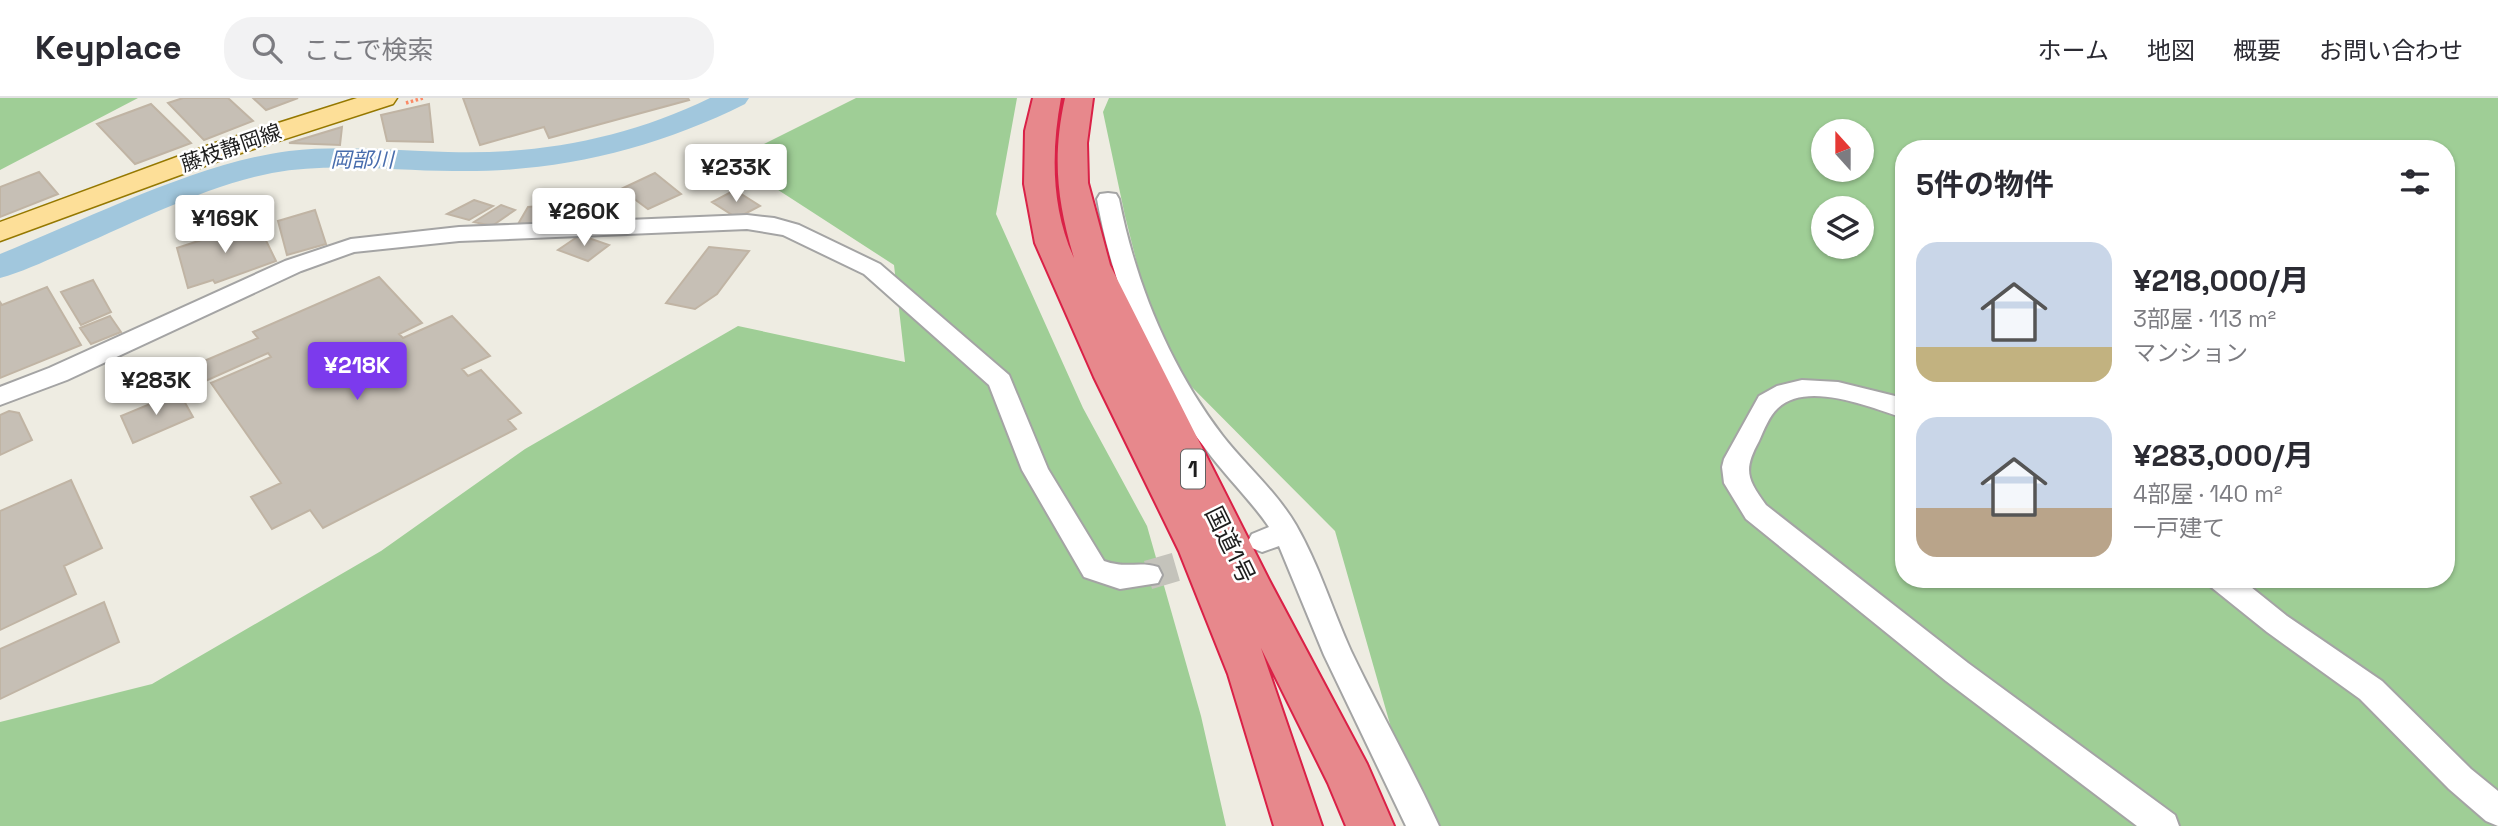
<!DOCTYPE html>
<html lang="ja">
<head>
<meta charset="utf-8">
<style>
	:root { --surface:#fff; --page:#f2f2f3; --text:#2b2b33; --muted:#7c7c81; --line:#e1e1e2; --accent:#7c3aed }
	body { margin:0; font-family:"Space Grotesk","Noto Sans JP",sans-serif; background:var(--page); color:var(--text); height:100vh; display:flex; flex-direction:column; font-size:26px; white-space:nowrap }
	* { box-sizing:border-box; margin:0 }
	p { font-size:23px; color:var(--muted) }
	.icon { flex:none; width:38px; height:38px; fill:none; stroke:currentColor; stroke-width:2; stroke-linecap:round; stroke-linejoin:round }
	.map { position:relative; flex:1; overflow:hidden }
	.sheet { position:absolute; left:1895px; top:42px; width:560px; height:448px; display:flex; flex-direction:column; background:var(--surface); border-radius:28px; box-shadow:0 2px 5px #0004 }
	.sheet>* { flex:none }
	.needle { width:46px; rotate:339deg }
	.tools { position:absolute; left:1811px; top:21px; display:grid; gap:14px }
	.tools a { display:grid; place-items:center; width:63px; height:63px; border-radius:50%; background:var(--surface); box-shadow:0 2px 5px #0004; font-size:35px }
	.price { position:absolute; translate:-50% -60px; padding:0 16px; border-radius:7px; background:#fff; color:#222; font-size:23px; line-height:46px; filter:drop-shadow(0 2px 4px #0008) }
	.price::after { content:''; position:absolute; left:50%; top:42px; width:21px; height:16px; margin-left:-10px; background:inherit; clip-path:polygon(0 0,100% 0,50% 100%) }
	.price.on { background:var(--accent); color:#fff }
	ul { padding:0; list-style:none }
	li { display:flex; align-items:center; gap:21px; height:175px; padding:0 21px }
	li span { display:grid; place-items:center; flex:none; width:196px; height:140px; border-radius:21px; color:#555 }
	li>.icon { margin-inline-start:auto }
	span .icon { width:84px; height:84px; fill:#fffc; stroke-width:1 }
	li b { font-size:30px }
	h2 { display:flex; justify-content:space-between; align-items:center; height:84px; padding:0 21px; font-size:30px }
	header { display:flex; align-items:center; gap:42px; box-sizing:border-box; height:98px; padding:0 35px; background:var(--surface); border-bottom:2px solid var(--line) }
	header strong { font-size:33px }
	nav { display:flex; gap:38px; margin-inline-start:auto; font-size:24px }
	.search { width:490px; height:63px; background:var(--page); display:flex; align-items:center; gap:18px; box-sizing:border-box; padding:0 24px; border-radius:28px; color:var(--muted); font-size:26px }
	.map>svg:first-child { display:block }
</style>
</head>
<body>
<header>
<strong>Keyplace</strong>
<div class="search"><svg class="icon" aria-label="search" viewBox="0 0 24 24"><circle cx="10" cy="10" r="6"/><path d="M15 15l6 6"/></svg>ここで検索</div>
<nav><a>ホーム</a><a>地図</a><a>概要</a><a>お問い合わせ</a></nav>
</header>
<div class="map">
<svg width="2498" height="728" viewBox="0 0 2498 728">
	<rect width="100%" height="100%" fill="#eeece2"/>
	<path fill="#9fce96" fill-rule="evenodd" d="M0,0H138L0,72Z
		M856,0H1017L996,116L1083,310L1147,428L1201,618L1226,728H0V624L152,586L381,453L525,351L738,228L905,264L894,167L732,62Z
		M1109,0H2498V728H1419L1335,433L1160,257L1125,118L1103,14ZM1824,33H1862V72H1824ZM1904,51H2446V481H1904ZM1824,110H1862V149H1824Z"/>
	<g fill="none" stroke-linecap="round" stroke-linejoin="round">
		<path fill="#a1c7dd" fill-rule="evenodd" d="M710,0H749L745,6C653,52 555,75 453,73C393,73 332,64 272,75C202,89 130,127 64,155C43,164 22,174 0,180V156C88,121 196,65 289,53C342,47 395,53 448,54C539,57 628,40 710,0Z"/>
	</g>
	<path fill="#c6bfb5" stroke="#c0b4a4" stroke-width="2" d="M183,0H228L253,23L204,42L168,5Z
		M253,0H298L266,12Z
		M463,0H688L689,2L549,40L544,29L480,47Z
		M151,6L191,45L135,66L97,26Z
		M429,6L433,44L387,43L381,17Z
		M342,29L340,47L289,45Z
		M39,74L58,96L0,119V89Z
		M655,75L681,96L648,111L621,91Z
		M735,92L760,108L737,120L712,104Z
		M474,102L493,108L469,122L447,116Z
		M501,107L515,112L492,128L474,124Z
		M555,107L546,124L518,126L528,109Z
		M315,112L326,146L287,157L278,123Z
		M257,124L276,163L215,185L213,182L188,190L177,150Z
		M580,137L609,147L588,163L558,152Z
		M709,149L749,153L717,196L695,211L666,205Z
		M379,179L422,225L399,236L403,240L452,218L490,258L462,271L468,278L481,272L521,315L508,322L516,331L323,430L310,412L272,431L251,399L281,385L211,285L271,259L268,255L201,285L190,269L258,240L253,234Z
		M93,182L111,214L81,227L61,194Z
		M47,189L81,247L0,280V204L2,207Z
		M110,218L121,234L91,246L80,230Z
		M179,294L193,319L133,345L121,318Z
		M9,313L19,315L32,342L0,357V317Z
		M71,382L102,450L64,468L76,496L0,532V413Z
		M104,504L119,544L0,601V551Z"/>
	<g fill="none" stroke-linecap="round" stroke-linejoin="round">
		<path stroke="#c4c3bb" stroke-width="29" stroke-dasharray="29 15" stroke-linecap="butt" d="M1148,477L1217,457"/>
		<g stroke="#a4a4a4" stroke-width="4">
			<path id="minor" d="M1108,95L1116,96L1119,101C1136,186 1169,267 1222,337C1246,368 1276,393 1296,427C1319,467 1332,511 1351,553C1379,612 1412,669 1439,728H1406L1324,557L1279,448L1262,454L1252,450L1248,443L1252,436L1269,429C1250,401 1225,378 1205,350C1149,277 1113,191 1097,101L1100,96Z
				M747,117L774,120L799,127L880,166L1009,277L1048,371L1104,463C1126,471 1139,463 1158,469L1162,477L1158,485L1120,491L1084,479L1022,372L989,287L864,176L783,137L747,131L459,143L354,154L301,173L67,282L0,307V289L49,270L285,163L351,141L459,129Z
				M1802,282L1838,284L1899,299L1904,301V320C1872,310 1807,282 1778,310C1769,318 1764,332 1759,343C1743,372 1747,381 1766,407L1968,565L2175,717L2179,728H2137L1946,583L1746,421L1724,385L1722,369L1724,361L1759,298L1777,288Z
				M2207,481H2241L2287,518L2382,583L2471,671L2498,693V728L2486,723L2449,691L2360,601L2267,534L2211,489Z"/>
		</g>
		<g stroke="#957800" stroke-width="3">
			<path id="major" d="M357,0H397L393,6L232,58L0,143V124L212,46Z"/>
		</g>
		<g stroke="#da2147" stroke-width="4">
			<path id="highway" d="M1033,0H1061C1051,53 1051,110 1074,160C1057,103 1052,59 1065,0H1093L1087,45L1088,85L1110,167L1269,482L1367,666L1394,728H1346L1328,685L1261,550L1322,728H1274L1228,576L1179,453L1094,279L1035,145L1024,86L1025,33Z"/>
		</g>
		<path stroke="#fb8a66" stroke-width="3.5" stroke-dasharray="2.5 2.5" stroke-linecap="butt" d="M406,5L423,0"/>
		<use href="#minor" fill="#fff" fill-rule="evenodd"/>
		<use href="#major" fill="#fddf98" fill-rule="evenodd"/>
		<use href="#highway" fill="#e7888c" fill-rule="evenodd"/>
	</g>
	<g text-anchor="middle" stroke-width="5" stroke-linejoin="round" paint-order="stroke">
		<g font-size="21" fill="#1d1d1d" stroke="#fff">
			<text transform="translate(231 50) rotate(-19)" y="7">藤枝静岡線</text>
		</g>
		<g font-size="21" font-style="italic" fill="#486dad" stroke="#fff">
			<text x="362" y="69">岡部川</text>
		</g>
		<rect fill="#fff" stroke="#616161" stroke-width="2" x="1181" y="351.5" width="24" height="39" rx="5"/>
		<g font-size="23" font-weight="bold" fill="#1d1d1d">
			<text x="1193" y="379">1</text>
		</g>
		<g font-size="24" fill="#1d1d1d" stroke="#fff">
			<text transform="translate(1230 447) rotate(64)" y="8">国道1号</text>
		</g>
	</g>
</svg>
<div class="tools">
<a><svg class="needle" viewBox="-14 -14 28 28"><path d="M0-13l5 13h-10z" fill="#e53935"/><path d="M0 13l5-13h-10z" fill="#7c7c81"/></svg></a>
<a><svg class="icon" aria-label="layers" viewBox="0 0 24 24"><path d="M12 4l9 5-9 5-9-5zM3 14l9 5 9-5"/></svg></a>
</div>
<b class="price" style="left:736px;top:106px">¥233K</b>
<b class="price" style="left:584px;top:150px">¥260K</b>
<b class="price" style="left:225px;top:157px">¥169K</b>
<b class="price on" style="left:357px;top:304px">¥218K</b>
<b class="price" style="left:156px;top:319px">¥283K</b>
<section class="sheet">
<h2>5件の物件<svg class="icon" aria-label="filters" viewBox="0 0 24 24"><path d="M4 7h16M4 17h16"/><circle cx="9" cy="7" r="2"/><circle cx="15" cy="17" r="2"/></svg></h2>
<ul>
<li><span style="background:linear-gradient(#c9d6e8 75%,#c2b280 0)"><svg class="icon" aria-label="home" viewBox="0 0 24 24"><path d="M3 11l9-7 9 7M6 9v11h12V9"/></svg></span><div><b>¥218,000/月</b><p>3部屋 · 113 m²</p><p>マンション</p></div></li>
<li><span style="background:linear-gradient(#c9d6e8 65%,#b9a48a 0)"><svg class="icon" aria-label="home" viewBox="0 0 24 24"><path d="M3 11l9-7 9 7M6 9v11h12V9"/></svg></span><div><b>¥283,000/月</b><p>4部屋 · 140 m²</p><p>一戸建て</p></div></li>
</ul>
</section>
</div>
</body>
</html>
